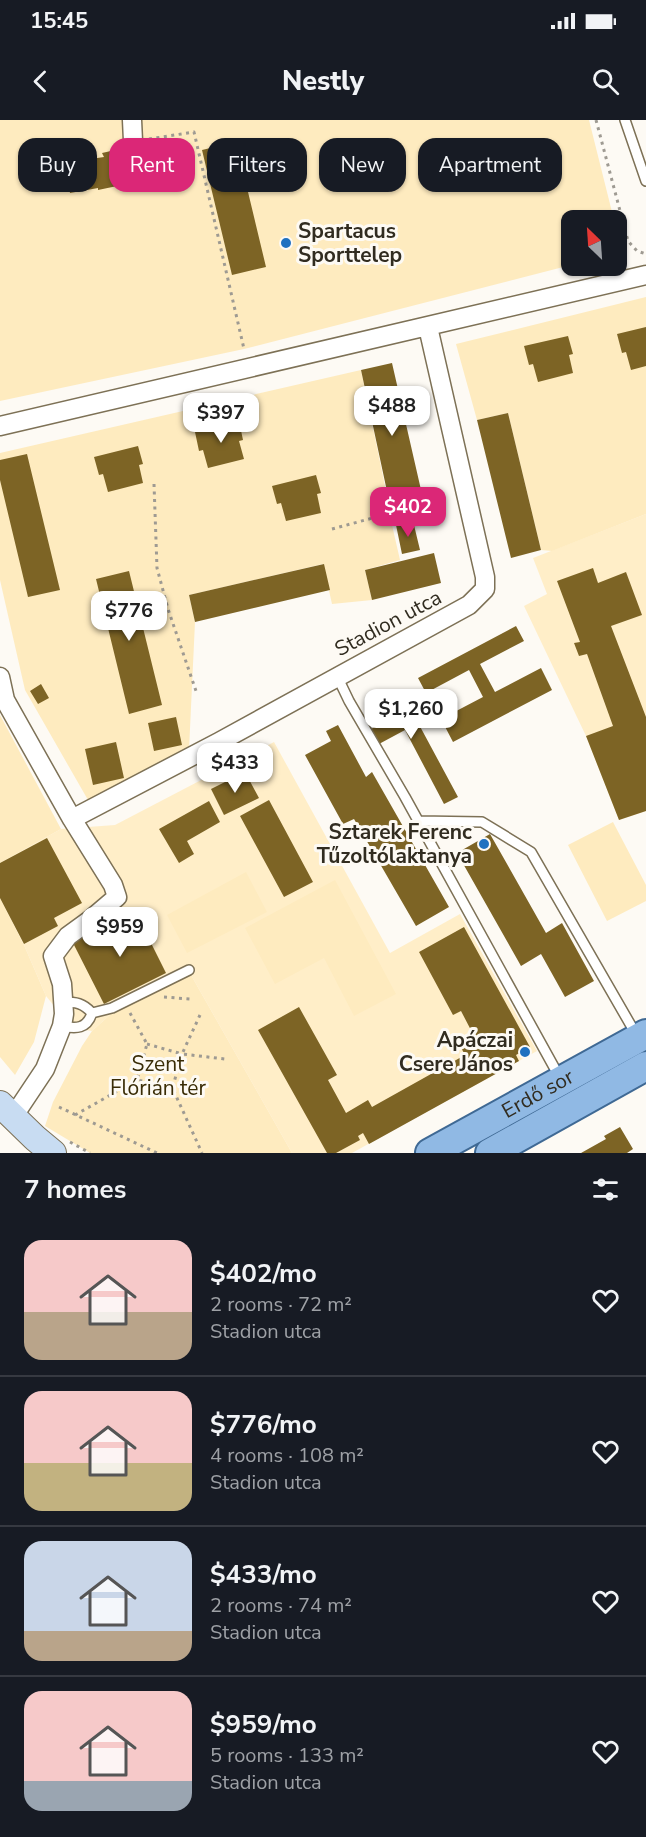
<!DOCTYPE html>
<html lang="en">
<head>
<meta charset="utf-8">
<style>
	:root { --surface:#171b24; --page:#20242c; --text:#f1f3f6; --muted:#9ea1a6; --line:#363941; --accent:#db2777 }
	body { margin:0; font-family:"Nunito Sans",sans-serif; background:var(--page); color:var(--text); height:100vh; display:flex; flex-direction:column; font-size:22px; white-space:nowrap }
	* { box-sizing:border-box; margin:0 }
	p { font-size:20px; color:var(--muted) }
	.icon { flex:none; width:33px; height:33px; fill:none; stroke:currentColor; stroke-width:2; stroke-linecap:round; stroke-linejoin:round }
	.map { position:relative; height:1033px; overflow:hidden }
	.sheet { display:flex; flex-direction:column; background:var(--surface); flex:1 }
	.sheet>* { flex:none }
	.hud { position:absolute; left:18px; top:18px; width:610px; height:54px; display:flex; gap:12px }
	.needle { width:39px; rotate:335deg }
	.tools { position:absolute; left:561px; top:90px; display:grid; gap:12px }
	.tools a { display:grid; place-items:center; width:66px; height:66px; border-radius:12px; background:var(--surface); box-shadow:0 2px 4px #0004; font-size:30px }
	.price { position:absolute; translate:-50% -51px; padding:0 14px; border-radius:12px; background:#fff; color:#222; font-size:20px; line-height:39px; filter:drop-shadow(0 2px 3px #0008) }
	.price::after { content:''; position:absolute; left:50%; top:36px; width:18px; height:14px; margin-left:-9px; background:inherit; clip-path:polygon(0 0,100% 0,50% 100%) }
	.price.on { background:var(--accent); color:#fff }
	ul { padding:0; list-style:none }
	li { display:flex; align-items:center; gap:18px; height:150px; padding:0 24px }
	li+li { border-top:2px solid var(--line) }
	li span { display:grid; place-items:center; flex:none; width:168px; height:120px; border-radius:18px; color:#555 }
	li>.icon { margin-inline-start:auto }
	span .icon { width:72px; height:72px; fill:#fffc; stroke-width:1 }
	li b { font-size:26px }
	h2 { display:flex; justify-content:space-between; align-items:center; height:72px; padding:0 24px; font-size:26px }
	.tag { padding:0 21px; border-radius:18px; background:var(--surface); box-shadow:0 2px 4px #0004; font-size:21px; line-height:54px }
	.tag.on { background:var(--accent); color:#fff }
	.status { display:flex; justify-content:space-between; align-items:center; height:42px; padding:0 30px; background:var(--surface); direction:ltr }
	.status svg { height:16px; fill:currentColor }
	header { display:flex; justify-content:space-between; align-items:center; height:78px; padding:0 24px; background:var(--surface); font-size:27px; font-weight:800 }
	.map>svg:first-child { display:block }
</style>
</head>
<body>
<div class="status"><b>15:45</b><svg viewBox="0 0 49 12"><path d="M0 12V9h3v3zM5 12V6h3v6zM10 12V3h3v9zM15 12V0h3v12zM26 1h20v11H26zM47 4h2v5h-2z"/></svg></div>
<header><svg class="icon" aria-label="back" viewBox="0 0 24 24"><path d="M15 5l-7 7 7 7"/></svg>Nestly<svg class="icon" aria-label="search" viewBox="0 0 24 24"><circle cx="10" cy="10" r="6"/><path d="M15 15l6 6"/></svg></header>
<div class="map">
<svg width="646" height="1033" viewBox="0 0 646 1033">
	<rect width="100%" height="100%" fill="#fdfaf4"/>
	<path fill="#ffeec8" d="M646,394V691L619,700L586,616L524,486L547,474L533,438Z
		M274,622L390,833L460,794L537,931L352,1033H292L191,855L112,893L92,911L72,908L46,876L24,825L0,778V743L61,709L115,705Z"/>
	<path fill="#feebbf" d="M0,0H589L614,100H572L571,145L244,229L0,281Z
		M646,177V394L552,431L541,430L508,293L477,300L456,224Z
		M361,250L390,390L397,389L392,405L400,440L365,450L372,480L332,484L323,444L189,475L195,502L189,630L88,680L25,570L0,460V333Z
		M0,595L61,709L0,743Z
		M613,702L646,765V781L607,801L568,725Z
		M246,752L267,792L187,833L167,795Z
		M335,760L396,874L354,896L324,838L275,864L245,808Z
		M0,778L24,825L46,876L34,922L15,955L0,937Z
		M191,855L292,1033H90L45,1006L53,982L82,926L92,911L112,893Z"/>
	<path fill="#7d6425" d="M160,20L162,31L184,29L188,47L141,56V61L98,70V68L70,73L64,43L104,37L102,33Z
		M236,22L266,147L232,155L202,30Z
		M646,207V246L631,250L626,232L622,233L617,214Z
		M568,216L573,234L569,235L573,253L538,262L533,244L529,245L524,226Z
		M392,243L424,383L391,390L361,250Z
		M508,293L541,430L511,438L477,300Z
		M239,301L243,320L239,321L244,339L208,348L203,330L199,331L195,312Z
		M138,326L143,344L139,345L143,363L108,372L103,354L99,355L94,337Z
		M27,334L60,470L28,477L0,360V340Z
		M316,355L321,373L317,374L321,393L286,401L281,383L277,384L272,366Z
		M413,401L420,430L402,434L396,405Z
		M434,433L441,463L372,480L365,450Z
		M324,444L330,470L195,502L189,475Z
		M593,448L598,463L626,452L642,495L611,506L646,597V691L619,700L586,616L613,606L587,534L579,536L574,523L580,522L557,461Z
		M129,451L162,585L129,594L96,459Z
		M516,506L524,521L480,544L495,572L541,548L552,570L453,622L441,599L483,577L469,550L426,573L418,558Z
		M41,564L49,578L38,584L30,571Z
		M402,573L458,677L444,684L405,610L379,624L371,609L378,605L370,590Z
		M176,597L182,625L154,631L148,603Z
		M338,605L366,657L372,652L449,787L416,806L354,699L343,704L305,635L331,621L326,611Z
		M116,622L124,658L93,665L85,629Z
		M245,652L259,678L224,695L211,669Z
		M269,680L313,762L284,777L240,696Z
		M209,681L220,702L187,721L194,734L179,743L159,709Z
		M490,714L546,813L562,803L594,861L565,877L541,834L521,846L457,733Z
		M47,718L82,783L54,798L58,806L24,824L0,778V743Z
		M135,791L166,853L104,884L73,823Z
		M464,807L530,927L516,935L519,941L369,1024L363,1013L358,1016L360,1020L336,1033H327L258,910L299,887L337,955L328,960L346,993L368,980L372,987L465,935L458,922L473,914L461,891L453,895L419,832Z
		M620,1007L633,1029L627,1033H581L606,1019L604,1016Z"/>
	<g fill="none" stroke-linecap="round" stroke-linejoin="round">
		<g stroke="#7d7156" stroke-width="12">
			<path id="lane" d="M625,0L646,61
				M337,556L349,581L405,677L560,958
				M418,701L482,702L531,732L637,916
				M92,893L112,888L189,850
				M62,906C76,909 87,909 92,893C83,883 76,882 63,882"/>
		</g>
		<g stroke="#7d7156" stroke-width="21">
			<path id="street" d="M132,0L133,21
				M0,306L646,155
				M0,557L5,580L72,699L113,765L117,777L90,800L68,816L53,836L62,864L64,894L62,906L45,949L13,997
				M72,699L219,622L469,485L485,469V457L428,207"/>
		</g>
		<g stroke="#7d7156" stroke-width="28">
			<path id="secondary" d="M0,984L35,1018L53,1033"/>
		</g>
		<g stroke="#3f6994" stroke-width="32">
			<g id="primary">
				<path id="s1" d="M430,1033L646,914"/>
				<path d="M490,1033L646,946"/>
			</g>
		</g>
		<path stroke="#9e9a92" stroke-width="3" stroke-dasharray="3 4.5" stroke-linecap="butt" d="M596,0L628,121L637,131L646,134
			M149,19L194,12L244,229
			M154,364L157,448L168,489L196,571
			M332,409L391,393
			M164,877L190,879
			M130,893L147,924L137,960L172,967L202,1033
			M200,895L182,934L225,939
			M147,924L182,934L173,966
			M59,987L157,1033
			M75,995L137,960
			M70,1022L90,1033"/>
		<use href="#lane" stroke="#fff" stroke-width="9"/>
		<use href="#street" stroke="#fff" stroke-width="18"/>
		<use href="#secondary" stroke="#c8dcf2" stroke-width="26"/>
		<use href="#primary" stroke="#90b9e4" stroke-width="28"/>
	</g>
	<g fill="#1f71c0" stroke="#fdfaf4" stroke-width="2">
		<circle cx="286" cy="123" r="6"/>
		<circle cx="484" cy="724" r="6"/>
		<circle cx="525" cy="932" r="6"/>
	</g>
	<g text-anchor="middle" stroke-width="6" stroke-linejoin="round" paint-order="stroke">
		<g font-size="21" font-weight="bold" fill="#312c20" stroke="#fdfaf4" text-anchor="end">
			<text x="298" y="118" text-anchor="start">Spartacus<tspan x="298" dy="24">Sporttelep</tspan></text>
			<text x="472" y="719">Sztarek Ferenc<tspan x="472" dy="24">Tűzoltólaktanya</tspan></text>
			<text x="513" y="927">Apáczai<tspan x="513" dy="24">Csere János</tspan></text>
		</g>
		<g font-size="21" fill="#312c20" stroke="#fdfaf4">
			<text transform="translate(388 503) rotate(-28)" y="7">Stadion utca</text>
			<text dy="7" stroke="none"><textPath href="#s1" startOffset="123">Erdő sor</textPath></text>
		</g>
		<g font-size="21" fill="#392c06" stroke="#fdfaf4">
			<text x="158" y="951">Szent<tspan x="158" dy="24">Flórián tér</tspan></text>
		</g>
	</g>
</svg>
<div class="tools">
<a><svg class="needle" viewBox="-14 -14 28 28"><path d="M0-13l5 13h-10z" fill="#e53935"/><path d="M0 13l5-13h-10z" fill="#9ea1a6"/></svg></a>
</div>
<b class="price" style="left:392px;top:317px">$488</b>
<b class="price" style="left:221px;top:324px">$397</b>
<b class="price on" style="left:408px;top:418px">$402</b>
<b class="price" style="left:129px;top:522px">$776</b>
<b class="price" style="left:411px;top:620px">$1,260</b>
<b class="price" style="left:235px;top:674px">$433</b>
<b class="price" style="left:120px;top:838px">$959</b>
<div class="hud">
<a class="tag">Buy</a>
<a class="tag on">Rent</a>
<a class="tag">Filters</a>
<a class="tag">New</a>
<a class="tag">Apartment</a>
</div>
</div>
<section class="sheet">
<h2>7 homes<svg class="icon" aria-label="filters" viewBox="0 0 24 24"><path d="M4 7h16M4 17h16"/><circle cx="9" cy="7" r="2"/><circle cx="15" cy="17" r="2"/></svg></h2>
<ul>
<li><span style="background:linear-gradient(#f6c9c9 60%,#b9a48a 0)"><svg class="icon" aria-label="home" viewBox="0 0 24 24"><path d="M3 11l9-7 9 7M6 9v11h12V9"/></svg></span><div><b>$402/mo</b><p>2 rooms · 72 m²</p><p>Stadion utca</p></div><svg class="icon" aria-label="heart" viewBox="0 0 24 24"><path d="M12 20l-8-8c-3-5 5-10 8-4 3-6 11-1 8 4z"/></svg></li>
<li><span style="background:linear-gradient(#f6c9c9 60%,#c2b280 0)"><svg class="icon" aria-label="home" viewBox="0 0 24 24"><path d="M3 11l9-7 9 7M6 9v11h12V9"/></svg></span><div><b>$776/mo</b><p>4 rooms · 108 m²</p><p>Stadion utca</p></div><svg class="icon" aria-label="heart" viewBox="0 0 24 24"><path d="M12 20l-8-8c-3-5 5-10 8-4 3-6 11-1 8 4z"/></svg></li>
<li><span style="background:linear-gradient(#c9d6e8 75%,#b9a48a 0)"><svg class="icon" aria-label="home" viewBox="0 0 24 24"><path d="M3 11l9-7 9 7M6 9v11h12V9"/></svg></span><div><b>$433/mo</b><p>2 rooms · 74 m²</p><p>Stadion utca</p></div><svg class="icon" aria-label="heart" viewBox="0 0 24 24"><path d="M12 20l-8-8c-3-5 5-10 8-4 3-6 11-1 8 4z"/></svg></li>
<li><span style="background:linear-gradient(#f6c9c9 75%,#9aa5b1 0)"><svg class="icon" aria-label="home" viewBox="0 0 24 24"><path d="M3 11l9-7 9 7M6 9v11h12V9"/></svg></span><div><b>$959/mo</b><p>5 rooms · 133 m²</p><p>Stadion utca</p></div><svg class="icon" aria-label="heart" viewBox="0 0 24 24"><path d="M12 20l-8-8c-3-5 5-10 8-4 3-6 11-1 8 4z"/></svg></li>
</ul>
</section>
</body>
</html>
